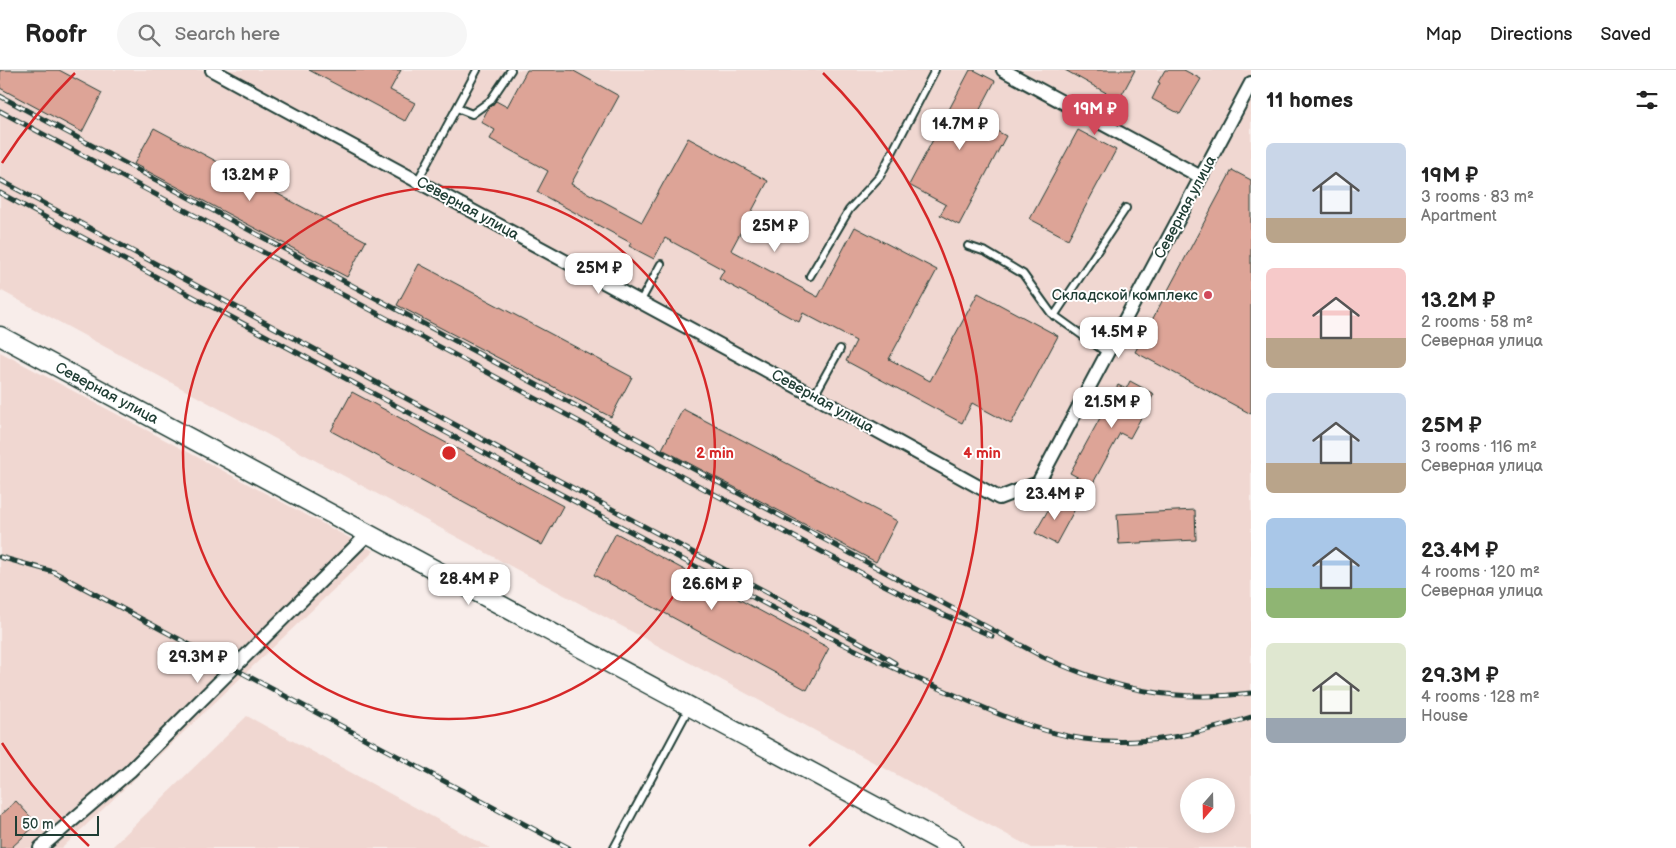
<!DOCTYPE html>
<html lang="en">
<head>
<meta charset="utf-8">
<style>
	:root { --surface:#fff; --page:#f6f6f6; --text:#222; --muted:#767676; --line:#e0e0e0; --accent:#d1495b }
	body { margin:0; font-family:"Balsamiq Sans",sans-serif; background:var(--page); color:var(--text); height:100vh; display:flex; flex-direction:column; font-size:19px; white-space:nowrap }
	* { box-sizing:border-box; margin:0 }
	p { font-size:16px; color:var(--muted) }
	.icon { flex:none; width:28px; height:28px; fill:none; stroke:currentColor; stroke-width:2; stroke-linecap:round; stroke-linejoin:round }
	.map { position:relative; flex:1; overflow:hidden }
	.details { display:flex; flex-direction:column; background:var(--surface); width:425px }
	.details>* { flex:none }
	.needle { width:32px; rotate:200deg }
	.tools { position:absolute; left:1180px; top:708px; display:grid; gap:10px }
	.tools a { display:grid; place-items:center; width:55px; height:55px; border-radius:50%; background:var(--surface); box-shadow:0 2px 12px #0003; font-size:25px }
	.scale { position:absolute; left:15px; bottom:12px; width:84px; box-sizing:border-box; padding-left:5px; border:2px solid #1f3d34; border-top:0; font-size:14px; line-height:18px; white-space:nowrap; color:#1f3d34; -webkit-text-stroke:4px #fff; paint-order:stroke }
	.price { position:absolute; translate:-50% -42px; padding:0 11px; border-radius:10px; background:#fff; color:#222; font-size:16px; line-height:32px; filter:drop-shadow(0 1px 2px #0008) }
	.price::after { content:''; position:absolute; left:50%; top:30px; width:15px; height:11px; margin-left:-8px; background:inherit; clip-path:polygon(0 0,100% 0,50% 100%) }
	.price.current { background:var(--accent); color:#fff }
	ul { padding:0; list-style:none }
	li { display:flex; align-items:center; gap:15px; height:125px; padding:0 15px }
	li span { display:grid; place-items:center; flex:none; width:140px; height:100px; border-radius:8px; color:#555 }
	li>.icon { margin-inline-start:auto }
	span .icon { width:60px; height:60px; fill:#fffc; stroke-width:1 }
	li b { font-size:21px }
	h2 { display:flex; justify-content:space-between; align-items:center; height:60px; padding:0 15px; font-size:21px }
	header { display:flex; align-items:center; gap:30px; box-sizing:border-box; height:70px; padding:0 25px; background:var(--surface); border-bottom:1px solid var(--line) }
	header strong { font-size:24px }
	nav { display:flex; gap:28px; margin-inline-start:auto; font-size:18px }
	.search { width:350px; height:45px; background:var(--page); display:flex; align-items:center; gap:12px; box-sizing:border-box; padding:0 18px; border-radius:28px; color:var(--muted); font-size:19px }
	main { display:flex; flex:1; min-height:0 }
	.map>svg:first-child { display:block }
</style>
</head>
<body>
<header>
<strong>Roofr</strong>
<div class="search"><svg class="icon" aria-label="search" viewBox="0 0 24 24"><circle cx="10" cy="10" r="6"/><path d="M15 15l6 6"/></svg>Search here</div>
<nav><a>Map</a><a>Directions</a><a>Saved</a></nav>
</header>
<main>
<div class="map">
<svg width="1251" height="778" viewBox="0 0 1251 778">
	<rect width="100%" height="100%" fill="#f8edea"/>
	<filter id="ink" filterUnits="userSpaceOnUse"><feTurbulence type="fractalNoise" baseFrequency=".02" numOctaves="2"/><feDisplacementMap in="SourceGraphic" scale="10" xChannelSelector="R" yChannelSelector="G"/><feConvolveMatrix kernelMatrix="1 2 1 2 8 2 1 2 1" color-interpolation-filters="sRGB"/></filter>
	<g filter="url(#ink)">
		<path fill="#f0d7d1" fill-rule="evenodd" d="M0,0H1251V778H1032L0,220ZM1189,716H1226V754H1189Z
			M0,282L374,481L62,778H0Z
			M247,646L490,778H111Z"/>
		<path fill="#dda497" stroke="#1f3d34" d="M0,0H59L102,23L82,62L0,18Z
			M309,0H401L390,20L415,33L405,51Z
			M527,0H572L619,26L571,114L642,152L688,68L768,111L731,180L818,227L855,157L937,200L889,289L930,311L978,223L1058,266L1011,354L972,333L962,353L846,291L856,271L803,243L799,252L719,209L724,200L665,168L654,189L629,176L631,173L537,122L548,101L490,69L495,60L481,52L488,39L496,31L507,37Z
			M970,0H974L995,11L975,49L1006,66L959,155L940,145L946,135L909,115Z
			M1065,0H1135L1119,30Z
			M1165,0H1184L1201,9L1180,44L1152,29L1160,13L1158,12Z
			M154,58L366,171L347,207L134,94Z
			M1078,60L1116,80L1068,169L1030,149Z
			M1232,100L1251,110V344L1135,282Z
			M419,194L632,307L611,347L397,235Z
			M1130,311L1154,324L1130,368L1120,363L1092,415L1070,403L1118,315L1126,319Z
			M352,322L563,436L542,475L331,361Z
			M683,339L897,451L876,492L662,379Z
			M1055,428L1075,439L1056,474L1035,463Z
			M1195,440L1196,470L1119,474L1117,444Z
			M616,463L829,578L807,620L594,505Z
			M16,731L37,754L11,778H0V745Z"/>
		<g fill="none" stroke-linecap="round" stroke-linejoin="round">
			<g stroke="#1f3d34" stroke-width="10">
				<path id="service" d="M457,38L472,44L490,31L511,0
					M418,110L477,0
					M968,176L986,182L1023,204L1051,243L1107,283
					M810,206L849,140L880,106L935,0
					M640,232L661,194
					M1054,246L1126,138
					M814,326L840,279
					M614,778L689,638"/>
			</g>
			<g stroke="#1f3d34" stroke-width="16">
				<path id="minor" d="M212,0L814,326L999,428L1038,413L1251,13
					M1003,0L1201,107
					M40,778L130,701L368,464"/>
			</g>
			<g stroke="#1f3d34" stroke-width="21">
				<path id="secondary" d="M0,266L953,778"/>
			</g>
			<use href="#service" stroke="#fff" stroke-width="6"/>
			<use href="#minor" stroke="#fff" stroke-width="12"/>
			<use href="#secondary" stroke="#fff" stroke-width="18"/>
			<g stroke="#1f3d34" stroke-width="5">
				<path id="rail" d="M0,26L1043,587C1114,619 1173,633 1251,623
					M0,41L882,514L946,546L992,566
					M0,110L865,575L895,593
					M0,123L801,553C852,579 903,603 955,625C997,644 1038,662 1084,669C1141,677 1197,665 1251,647
					M0,487L54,502L569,778"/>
			</g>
			<use href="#rail" stroke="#fff" stroke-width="3" stroke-dasharray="9" stroke-linecap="butt"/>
		</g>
	</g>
	<g fill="none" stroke="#d62828" stroke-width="2.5">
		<circle cx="449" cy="383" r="266"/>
		<path d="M89 776A533 533 0 0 1 2 673M2 93A533 533 0 0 1 75 3M823 3A533 533 0 0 1 809 776"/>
	</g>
	<circle fill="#d1495b" stroke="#fff" stroke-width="2" cx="1208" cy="225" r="5"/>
	<g text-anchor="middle" stroke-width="4" stroke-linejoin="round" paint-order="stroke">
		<g font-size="15" fill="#1f3d34" stroke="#fff">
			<text transform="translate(1185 137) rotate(-62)" y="5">Северная улица</text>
			<text transform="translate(468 138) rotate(29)" y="5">Северная улица</text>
			<text transform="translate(107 323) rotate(28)" y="5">Северная улица</text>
			<text transform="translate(823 331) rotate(29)" y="5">Северная улица</text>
		</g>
		<g font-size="15" fill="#1f3d34" stroke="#fff" text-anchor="end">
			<text x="1198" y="230">Складской комплекс</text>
		</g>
	</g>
	<circle cx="449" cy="383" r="8" fill="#d62828" stroke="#fff" stroke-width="2.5"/>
	<g font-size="15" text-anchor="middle" font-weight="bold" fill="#d62828" stroke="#fff" stroke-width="4" stroke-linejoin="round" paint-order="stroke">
		<text x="715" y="388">2 min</text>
		<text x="982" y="388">4 min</text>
	</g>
</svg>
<div class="tools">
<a><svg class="needle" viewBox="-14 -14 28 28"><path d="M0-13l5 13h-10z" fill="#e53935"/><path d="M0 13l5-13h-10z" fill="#767676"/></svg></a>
</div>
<div class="scale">50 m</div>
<b class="price current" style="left:1095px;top:66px">19M ₽</b>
<b class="price" style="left:960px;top:81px">14.7M ₽</b>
<b class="price" style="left:250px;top:132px">13.2M ₽</b>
<b class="price" style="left:775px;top:183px">25M ₽</b>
<b class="price" style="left:599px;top:225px">25M ₽</b>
<b class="price" style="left:1119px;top:289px">14.5M ₽</b>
<b class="price" style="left:1112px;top:359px">21.5M ₽</b>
<b class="price" style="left:1055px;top:451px">23.4M ₽</b>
<b class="price" style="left:469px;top:536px">28.4M ₽</b>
<b class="price" style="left:712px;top:541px">26.6M ₽</b>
<b class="price" style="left:198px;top:614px">29.3M ₽</b>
</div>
<section class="details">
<h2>11 homes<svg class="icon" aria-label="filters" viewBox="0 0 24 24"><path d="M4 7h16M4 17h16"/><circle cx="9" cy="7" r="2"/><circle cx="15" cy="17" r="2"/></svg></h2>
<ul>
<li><span style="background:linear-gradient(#c9d6e8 75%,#b9a48a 0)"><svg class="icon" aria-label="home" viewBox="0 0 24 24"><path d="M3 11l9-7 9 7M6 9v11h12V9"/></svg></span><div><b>19M ₽</b><p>3 rooms · 83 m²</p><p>Apartment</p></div></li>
<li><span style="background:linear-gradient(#f6c9c9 70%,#b9a48a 0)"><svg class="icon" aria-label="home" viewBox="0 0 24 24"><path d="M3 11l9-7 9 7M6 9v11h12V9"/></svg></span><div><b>13.2M ₽</b><p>2 rooms · 58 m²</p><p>Северная улица</p></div></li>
<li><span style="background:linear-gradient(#c9d6e8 70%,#b9a48a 0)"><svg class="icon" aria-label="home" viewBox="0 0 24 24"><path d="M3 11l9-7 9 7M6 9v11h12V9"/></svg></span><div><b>25M ₽</b><p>3 rooms · 116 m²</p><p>Северная улица</p></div></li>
<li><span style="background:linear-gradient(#a9c7e8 70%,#8fb573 0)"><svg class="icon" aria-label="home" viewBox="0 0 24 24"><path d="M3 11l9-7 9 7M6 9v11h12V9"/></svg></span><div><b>23.4M ₽</b><p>4 rooms · 120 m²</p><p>Северная улица</p></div></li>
<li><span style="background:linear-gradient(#dfe7d0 75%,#9aa5b1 0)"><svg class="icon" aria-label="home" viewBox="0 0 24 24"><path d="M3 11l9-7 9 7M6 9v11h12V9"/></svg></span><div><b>29.3M ₽</b><p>4 rooms · 128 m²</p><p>House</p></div></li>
</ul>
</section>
</main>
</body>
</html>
